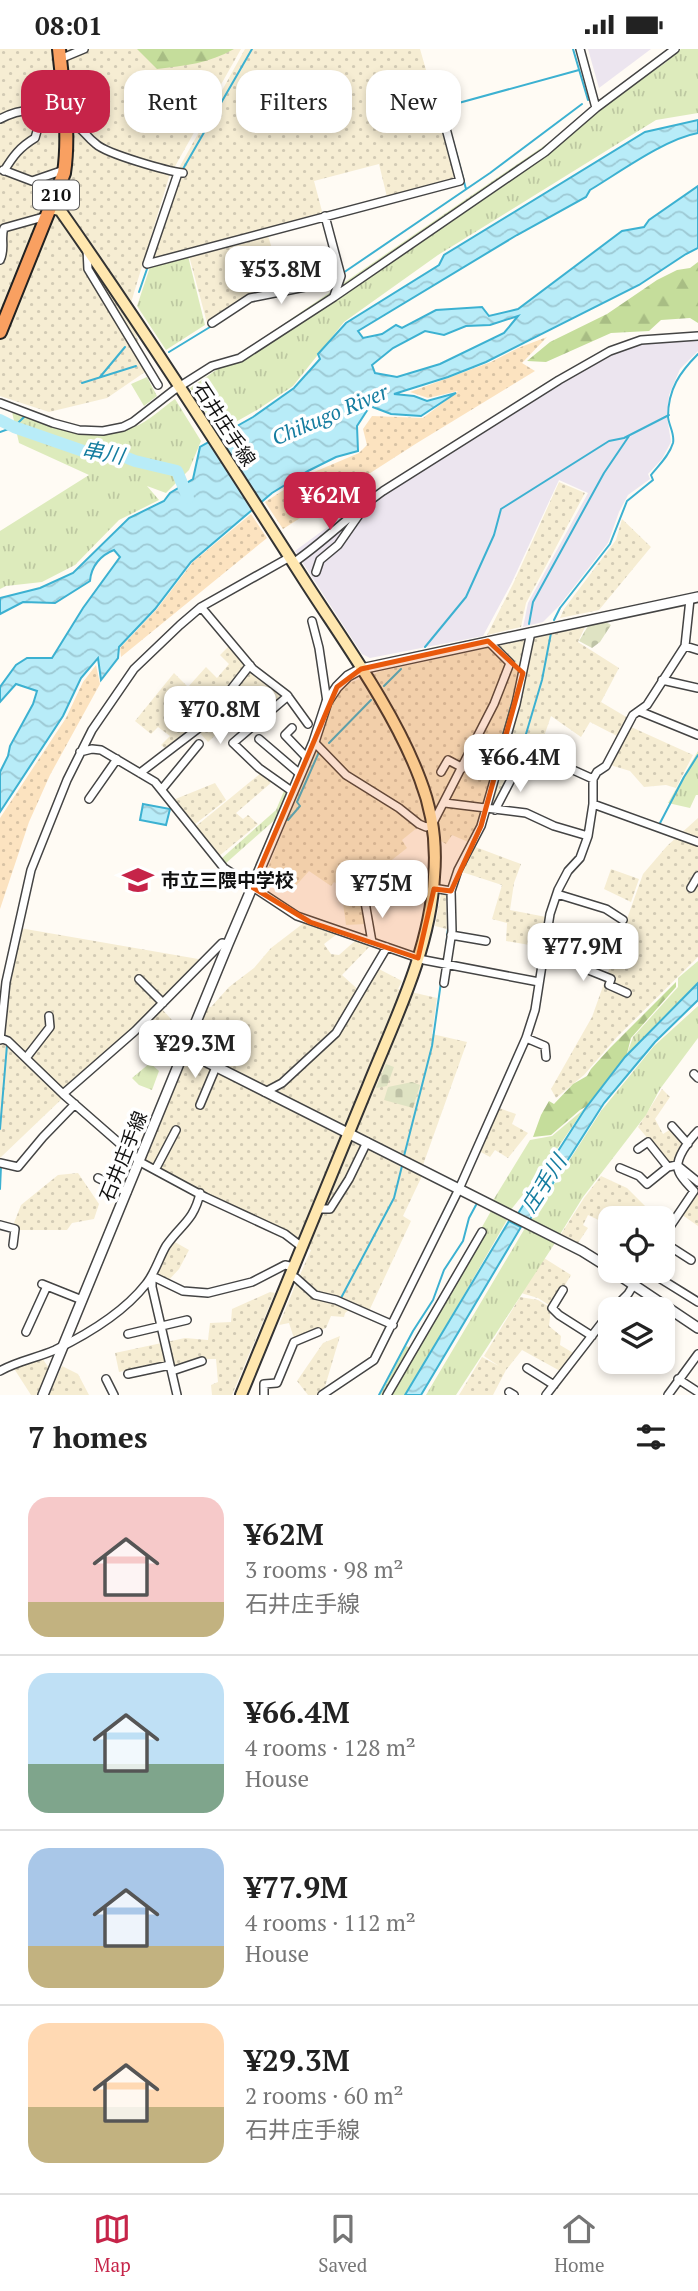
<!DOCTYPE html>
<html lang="en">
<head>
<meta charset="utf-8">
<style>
	:root { --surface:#fff; --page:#f6f6f6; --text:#222; --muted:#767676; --line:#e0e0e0; --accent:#c62449 }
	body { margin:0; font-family:"PT Serif","Noto Sans JP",serif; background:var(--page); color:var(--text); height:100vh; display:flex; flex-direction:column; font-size:26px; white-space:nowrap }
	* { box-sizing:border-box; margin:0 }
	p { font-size:23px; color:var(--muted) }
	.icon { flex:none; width:38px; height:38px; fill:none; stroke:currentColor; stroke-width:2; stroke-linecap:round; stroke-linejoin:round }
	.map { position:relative; height:1346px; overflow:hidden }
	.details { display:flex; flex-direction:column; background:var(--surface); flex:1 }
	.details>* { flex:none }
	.guide { position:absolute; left:21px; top:21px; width:656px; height:63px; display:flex; gap:14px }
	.controls { position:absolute; left:598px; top:1157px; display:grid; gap:14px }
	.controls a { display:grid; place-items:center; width:77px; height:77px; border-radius:14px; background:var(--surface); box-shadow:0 4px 10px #0003; font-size:35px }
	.price { position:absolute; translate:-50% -60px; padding:0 16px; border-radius:14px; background:#fff; color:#222; font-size:23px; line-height:46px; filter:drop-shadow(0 2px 4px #0008) }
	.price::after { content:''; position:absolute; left:50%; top:42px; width:21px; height:16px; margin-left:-10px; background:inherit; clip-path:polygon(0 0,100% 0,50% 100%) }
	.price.active { background:var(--accent); color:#fff }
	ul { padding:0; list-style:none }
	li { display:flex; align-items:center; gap:21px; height:175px; padding:0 28px }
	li+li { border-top:2px solid var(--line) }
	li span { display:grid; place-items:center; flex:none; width:196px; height:140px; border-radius:21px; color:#555 }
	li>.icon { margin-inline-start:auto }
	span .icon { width:84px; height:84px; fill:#fffc; stroke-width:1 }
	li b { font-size:30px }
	h2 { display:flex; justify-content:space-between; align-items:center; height:84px; padding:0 28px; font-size:30px }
	.pill { padding:0 24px; border-radius:21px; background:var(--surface); box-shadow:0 4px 10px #0003; font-size:24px; line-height:63px }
	.pill.active { background:var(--accent); color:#fff }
	.status { display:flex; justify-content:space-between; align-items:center; height:49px; padding:0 35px; background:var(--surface); direction:ltr }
	.status svg { height:19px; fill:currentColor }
	.tabs { display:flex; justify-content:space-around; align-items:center; height:98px; border-top:2px solid var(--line); background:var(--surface); font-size:19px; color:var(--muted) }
	.tabs a { display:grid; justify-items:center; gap:4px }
	.tabs .active { color:var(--accent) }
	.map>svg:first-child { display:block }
</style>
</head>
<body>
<div class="status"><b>08:01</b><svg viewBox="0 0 49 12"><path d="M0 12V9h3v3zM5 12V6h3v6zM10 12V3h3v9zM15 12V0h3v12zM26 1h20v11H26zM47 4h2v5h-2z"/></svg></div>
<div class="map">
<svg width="698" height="1346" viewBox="0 0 698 1346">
	<defs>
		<pattern id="farmland-dots" width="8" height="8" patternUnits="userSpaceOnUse" patternTransform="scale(1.75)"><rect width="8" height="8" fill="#f6edd3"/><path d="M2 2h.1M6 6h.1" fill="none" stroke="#d2cab4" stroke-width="1.8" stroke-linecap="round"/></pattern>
		<pattern id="grass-tufts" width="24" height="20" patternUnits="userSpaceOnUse" patternTransform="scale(1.75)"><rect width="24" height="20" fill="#ddebbc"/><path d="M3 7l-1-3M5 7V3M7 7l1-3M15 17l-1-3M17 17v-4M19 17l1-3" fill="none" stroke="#bdc8a1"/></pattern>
		<pattern id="forest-firs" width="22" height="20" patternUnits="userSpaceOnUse" patternTransform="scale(1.75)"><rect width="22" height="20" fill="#c5dd9b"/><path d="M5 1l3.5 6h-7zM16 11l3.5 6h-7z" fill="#a8bd84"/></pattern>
		<pattern id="sand-dots" width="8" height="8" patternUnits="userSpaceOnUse" patternTransform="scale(1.75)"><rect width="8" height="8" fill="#fce3c0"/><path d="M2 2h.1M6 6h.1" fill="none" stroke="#d7c2a4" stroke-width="1.8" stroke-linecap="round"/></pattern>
		<pattern id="cemetery-stones" width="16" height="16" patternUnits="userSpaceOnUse" patternTransform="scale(1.75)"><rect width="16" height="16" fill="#dfe3c3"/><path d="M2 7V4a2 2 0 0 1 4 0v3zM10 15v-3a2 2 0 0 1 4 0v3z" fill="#bec2a6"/></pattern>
		<pattern id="water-waves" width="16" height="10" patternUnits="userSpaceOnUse" patternTransform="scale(1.75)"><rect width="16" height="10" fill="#b8ecf8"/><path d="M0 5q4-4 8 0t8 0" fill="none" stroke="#9dc9d4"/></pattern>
	</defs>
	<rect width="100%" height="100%" fill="#fffbf4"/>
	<path fill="#ece5ef" d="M588,0H651L599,39Z
		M647,287L698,289V302L680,320L669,346L667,368L671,393L662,410L648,425L650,430L628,446L619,463L608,494L559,557L543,573L523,578L528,554L588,444L559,431L512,533L483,587L370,609L362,605L295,502L360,454L421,414L607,301Z"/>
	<path fill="url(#farmland-dots)" d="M0,0H241L169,128L130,257L145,323L107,349L49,363L0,347Z
		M245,0H420L457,129L387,148L379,115L314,132L323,166L267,183L278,220L305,212L310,235L247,247L207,274L188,203L145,217L179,119Z
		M559,433L585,444L526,554L521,578L487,586L513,535Z
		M622,470L651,498L599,561L560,569L564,560L616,491Z
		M585,578L578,593L619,619L601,653L628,669L617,687L590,673L581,688L551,667L540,699L522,696L520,701L505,697L498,724L508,728L492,758L468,793L452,786L446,795L418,778L402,791L407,799L351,843L334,833L331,837L309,822L292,841L265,826L318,696L327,666L335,649L349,634L381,622Z
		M230,596L249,617L208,667L195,657L188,667L200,677L168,702L161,696L170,687L158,678L151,685L135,672L174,624L188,638L206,618L217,629L229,615L220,606Z
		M249,620L283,649L246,680L221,657Z
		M220,658L226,664L215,675L221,681L208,693L198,682Z
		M629,677L693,706L676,739L666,736L644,738L630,722L610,716Z
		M261,724L272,733L236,764L243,770L248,766L258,775L218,808L195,778Z
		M215,734L226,751L194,776L173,751Z
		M698,769V908L617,988L584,1026L556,1049L551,1040L592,968L643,825L667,797Z
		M473,797L521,815L514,834L510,861L546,868L541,898L506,892L507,874L492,870L502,836L462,823Z
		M611,820L639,830L631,853L604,840Z
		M441,845L446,846L447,880L435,877Z
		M359,850L366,875L346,876L343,854Z
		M305,873L337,885L324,895L331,905L339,906L356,891L372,895L342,926L363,945L377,919L402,932L398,940L437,949L432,985L467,993L423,1116L422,1127L403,1167L411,1172L369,1262L313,1242L299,1228L311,1201L279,1180L207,1147L200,1140L144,1112L207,957L211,958L229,938L254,919L271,899Z
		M14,878L204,911L161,959L180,980L162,997L144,978L68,1044L0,1109V967L3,932Z
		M662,1040L670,1048L655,1070L663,1085L671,1080L685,1095L677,1112L669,1114L638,1078Z
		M499,1059L516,1065L512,1075L528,1084L508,1109L495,1101L490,1108L479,1102Z
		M78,1124L99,1155L94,1170L72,1174L67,1181H19L14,1174L21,1156L58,1126Z
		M601,1127L627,1139L652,1164L648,1169H611V1177L588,1166L583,1176L588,1179L578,1194L561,1185L584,1149Z
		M698,1139V1177L681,1165Z
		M173,1192L189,1201L179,1220L166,1234L153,1226Z
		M544,1209L571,1226L552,1258L538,1249L521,1244Z
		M297,1232L311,1246L351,1259L345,1264L344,1268L331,1267L326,1279L294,1289L289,1274L279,1276Z
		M270,1243L275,1244L232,1346H212L211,1336L218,1333L216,1310H194L174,1317L172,1312L119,1323L115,1304L185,1289L208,1291L210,1274L231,1273L232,1260Z
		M520,1248L538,1251L551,1259L549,1277L561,1287L560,1296L575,1305L562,1323L522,1301L506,1321L493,1346H459L482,1308L499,1317L484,1307Z
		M340,1287L324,1341L317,1346H308L297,1332L323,1294Z
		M42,1309L49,1319L38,1346H31L13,1318Z
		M62,1317L78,1325L89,1346H49Z"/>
	<path fill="url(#grass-tufts)" d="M681,0H698V64L656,71L438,206L344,273L293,337L257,361L218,383L190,339L665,14Z
		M188,207L205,276L166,301L137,257L150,218Z
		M147,328L157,347L144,357L131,335Z
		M175,350L201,392L189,421L166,444L147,437L159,451L119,471L75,516L42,533L6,537L0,540V482L89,426L19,394L12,363C53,377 91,393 134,378C148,373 162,359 175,350Z
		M698,702V746H696L690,759L668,754Z
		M284,742L287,743L277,769L225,815L221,810L276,761Z
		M698,912V933L627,1005L633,988L678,938V929Z
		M698,957V989L660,1040L646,1066L583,1148L559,1187L530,1173L601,1062L654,997Z
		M150,1014L159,1022L152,1041L139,1036L132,1029Z
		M584,1060L547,1115L510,1162L492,1153L530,1091L552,1087Z
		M491,1162L507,1171L406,1346H380L406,1297L413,1300Z
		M525,1179L555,1194L456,1346H426Z"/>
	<path fill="url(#forest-firs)" d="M137,0H234C210,14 184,17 157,20Z
		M698,213V274L690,269L661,271L649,282L611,284L546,313L527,312L550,293L607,265L657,231L677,221L690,219Z
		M676,933V938L631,989L624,1016L591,1055L580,1061L551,1086L533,1088L541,1066L549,1052L554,1055L573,1035L587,1027L591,1020L610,999Z"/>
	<path fill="url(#sand-dots)" d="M547,288L522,314L535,322L417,394L283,480L265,453L307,426L359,404L367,396L363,380L372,367L423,369L458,342L428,349L410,343L491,313L518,299Z
		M251,465L267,489L121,608L120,599L157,560L193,513Z
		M96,616L100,635L50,726L29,773L0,860V769L66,669L83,633Z"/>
	<path fill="url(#cemetery-stones)" d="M606,573L611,576L600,593L592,599L579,592L588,577Z
		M386,1015L394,1018L387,1037L376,1039Z
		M412,1033L420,1036L413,1059L384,1051L388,1038Z"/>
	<path fill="url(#water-waves)" stroke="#3cb1d1" stroke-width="2" fill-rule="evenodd" d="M698,71V84C665,90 620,123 590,141L586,148L517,186L358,282L363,289L382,285L396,276L402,279L436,261L482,258L489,267L518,260L622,182L644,178L649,171L698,137V199L686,205L639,236L486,313L448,328L394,345L414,347L427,352L456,344L421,367L391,365L370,357L357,377L358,402L336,408L308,422L272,444L191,513L155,560L119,598L118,609L101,631L98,609L81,629L63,667L0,763V723L8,707L10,697L33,655L37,642L16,635L0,653V638L16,616L27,609H52L83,559L120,508L114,501C101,506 91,517 90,532L55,554L23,553L0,565V549L40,539L73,524L129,469L164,452L170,444L193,430L200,398L253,368L294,339L320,310L318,305L346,274L439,216L444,206L645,83ZM518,267L504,284L440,315L397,328L375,324L372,316L393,299L425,282L444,286L466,277L490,276Z
		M143,755L170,760L166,776L140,771Z
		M698,934V951L655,993L604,1054L529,1172L517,1166L585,1060L625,1008Z
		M509,1172L521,1178L421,1346H405Z"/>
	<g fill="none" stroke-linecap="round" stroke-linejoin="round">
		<path stroke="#3cb1d1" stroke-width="2" d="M573,0L588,51
			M444,60V58L579,21
			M453,92L466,140
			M183,120L252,0
			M177,136L181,125
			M343,224L490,124L582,55
			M139,243L148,217
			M169,303L210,278
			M100,328L125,298
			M82,334L136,317
			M0,383L14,378L25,367
			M554,571L560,559L610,495L627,452L653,431L651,426C659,416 669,407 673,394C675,385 669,377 668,368C668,340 680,323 698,305
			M529,575L533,553L604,424L629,387
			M425,598L466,548L494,486L501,460L609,392L624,389L669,366
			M384,637L401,620
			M329,694L371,651
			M518,712L542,631L551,584
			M492,723L516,640
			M288,771L300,757L297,753L319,703
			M659,776L684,728L698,706
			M446,899L448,879V847
			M0,1080L7,996
			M404,1107L432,997L441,933
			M0,1140L1,1117
			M341,1249L394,1149L402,1117
			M379,1346L413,1282L433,1251L444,1221L463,1192L469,1169L476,1156"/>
		<path stroke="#b8ecf8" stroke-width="12" d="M0,371L14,378L86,403L107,401L135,412L177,422L188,449"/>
		<g stroke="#444" stroke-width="10">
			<path id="minor" d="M580,0L596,59
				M60,10L84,0
				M0,70C25,57 39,61 66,66
				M66,73C86,80 82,84 96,95C107,105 167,122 183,124
				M3,121L32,132L64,121
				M4,122C13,107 20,98 35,89L43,61
				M178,124L147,215L460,132L440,57
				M325,167L341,227L334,247
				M87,200L88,220L158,336
				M0,211C6,200 0,189 4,179L47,167
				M212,274L250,249L310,237L340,224
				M0,354L53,374L79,381L103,382L123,378L133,373L174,341L212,317L240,309L334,248L545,103L596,59L675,0
				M293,514C325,492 352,464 383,442L559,331L610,302L641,291L698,287
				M316,523L320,511L338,496L361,463
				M201,558L253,620L287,646L308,675
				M312,572L319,599L327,653
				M685,597L698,601
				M662,631L698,639
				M288,647L233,694L259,719L293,743
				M639,662L698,686
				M292,679L285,686L307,709
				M259,690L300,725
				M314,693L346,726L399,759L419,775L426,778L432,776L494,655L510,614L488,592
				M80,703L92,700L101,701L155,733L224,819L297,867L424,911L539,933
				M562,716L593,730
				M441,723L448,711L463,719
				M140,724L204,675L250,616
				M162,740L199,695
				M89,750L117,710
				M445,754L526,764L554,777L588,787
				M593,755L698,793
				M495,761L519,715
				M433,839L451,842L452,882L444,934
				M691,839L698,827
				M451,842L458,821L481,777L516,655L531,583
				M557,845L606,860L623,871
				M365,853L372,893
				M451,886L486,892
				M543,903L578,915L586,920L611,930L609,936L627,944
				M139,930L163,954
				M0,989L8,992L63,1045L142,1114L205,1148L285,1185L302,1198
				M526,989L545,997L546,1008
				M0,991L6,933L31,821L67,731L92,681L134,620L180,576L201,558L290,508
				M26,1009L50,978L49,967
				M694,1025L698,1029
				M265,1043L282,1034L336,984L387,898
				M63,1045L135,982L222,894L228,895
				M200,1056L216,1018
				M672,1077L688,1095
				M638,1100L648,1093L668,1118
				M0,1114L18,1118L43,1088L75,1055
				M620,1119L639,1127L647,1135L668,1118L677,1116L698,1133
				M155,1121L176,1081
				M98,1129L127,1143
				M318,1160H330L349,1130L367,1093
				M0,1176L15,1180L13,1196
				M663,1188L694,1142C689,1136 682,1130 679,1123C673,1111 690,1090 698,1082
				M663,1193L691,1211
				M648,1222L698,1253
				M152,1227L183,1242L208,1244L252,1233L285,1216L294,1218
				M152,1227V1238L177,1346
				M291,1227L296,1229L315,1246L336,1251L393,1276
				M42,1235L82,1251
				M563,1241L552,1259L559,1266L592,1287
				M613,1260L628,1245L642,1222
				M26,1283L47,1237
				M128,1285L187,1271
				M527,1319L554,1336
				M0,1322C17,1312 37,1309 55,1301C86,1286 124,1263 146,1235C155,1224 159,1209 166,1197C180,1176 194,1172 200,1144
				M172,1322L202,1312
				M128,1325L170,1316
				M106,1330L114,1346
				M678,1330L698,1343
				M509,1343L514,1346
				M264,1346V1335L277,1334L294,1293L318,1283
				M322,1346L374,1311L459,1140L526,989L535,961L550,865L558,841L568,822L580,809L588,787L593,755V730L597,723L606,717L633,666L647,656L685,597L690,550
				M387,1346L482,1183
				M546,1346L611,1262
				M668,1346L698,1305"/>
		</g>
		<g stroke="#444" stroke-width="12">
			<path id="tertiary" d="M185,1002L582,1202L611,1220
				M613,1222L698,1279
				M43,1346L228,895L314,693L327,653L337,638L348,627L361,620L698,548"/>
		</g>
		<g stroke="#333" stroke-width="14">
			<path id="secondary" d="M50,159L60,161C143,279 221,401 299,523C340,588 393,658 420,730C432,761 437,795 434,828C430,901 395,970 368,1037C326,1140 284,1243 241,1346"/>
		</g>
		<g stroke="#222" stroke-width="16">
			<path id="trunk" d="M0,283L64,124C70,83 63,41 59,0"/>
		</g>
		<use href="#minor" stroke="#fff" stroke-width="7"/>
		<use href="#tertiary" stroke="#fff" stroke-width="9"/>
		<use href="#secondary" stroke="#ffe7af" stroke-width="10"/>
		<use href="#trunk" stroke="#f9a061" stroke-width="12"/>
	</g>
	<path fill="#e8590c" fill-opacity="0.2" stroke="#e8590c" stroke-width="5" stroke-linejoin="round" d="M488,592L523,624L481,777L451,842L434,840L418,909L310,873L252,838L337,638L361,620Z"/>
	<defs>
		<g id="school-bare" transform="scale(2.415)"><path d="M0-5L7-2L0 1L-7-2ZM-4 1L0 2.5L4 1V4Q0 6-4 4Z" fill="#c62449" stroke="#fff" stroke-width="2.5" paint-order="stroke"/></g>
	</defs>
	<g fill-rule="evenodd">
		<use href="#school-bare" x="138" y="831"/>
	</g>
	<g text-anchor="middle" stroke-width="7" stroke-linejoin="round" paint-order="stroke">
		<rect fill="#fff" stroke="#585858" stroke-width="2" x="33" y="131.5" width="46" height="29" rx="5"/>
		<g font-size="18" font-weight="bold" fill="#111">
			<text x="56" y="152">210</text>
		</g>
		<g font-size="19" fill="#111" stroke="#fff">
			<text transform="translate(225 375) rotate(57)" y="7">石井庄手線</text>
			<text transform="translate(123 1107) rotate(-68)" y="7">石井庄手線</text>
		</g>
		<g font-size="19" font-weight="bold" fill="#111" stroke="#fff" text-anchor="start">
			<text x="161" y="838">市立三隈中学校</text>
		</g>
		<g font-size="21" font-style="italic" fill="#157da0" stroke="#fff">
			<text transform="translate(330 366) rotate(-23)" y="7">Chikugo River</text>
			<text transform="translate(103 404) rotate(10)" y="7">串川</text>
			<text transform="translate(544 1135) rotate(-57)" y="7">庄手川</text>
		</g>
	</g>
</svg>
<div class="controls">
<a><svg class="icon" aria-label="locate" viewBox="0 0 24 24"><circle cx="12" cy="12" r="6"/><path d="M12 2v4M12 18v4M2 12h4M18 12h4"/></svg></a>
<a><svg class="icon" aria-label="layers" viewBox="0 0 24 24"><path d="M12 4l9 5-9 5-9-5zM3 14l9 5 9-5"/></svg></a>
</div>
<b class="price" style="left:281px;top:257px">¥53.8M</b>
<b class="price active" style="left:330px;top:483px">¥62M</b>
<b class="price" style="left:220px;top:697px">¥70.8M</b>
<b class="price" style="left:520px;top:745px">¥66.4M</b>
<b class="price" style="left:382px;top:871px">¥75M</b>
<b class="price" style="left:583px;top:934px">¥77.9M</b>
<b class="price" style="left:195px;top:1031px">¥29.3M</b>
<div class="guide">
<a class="pill active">Buy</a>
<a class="pill">Rent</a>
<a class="pill">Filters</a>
<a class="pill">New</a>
</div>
</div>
<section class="details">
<h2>7 homes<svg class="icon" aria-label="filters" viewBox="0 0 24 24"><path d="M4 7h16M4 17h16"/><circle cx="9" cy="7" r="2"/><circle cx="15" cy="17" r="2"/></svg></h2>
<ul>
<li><span style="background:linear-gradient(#f6c9c9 75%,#c2b280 0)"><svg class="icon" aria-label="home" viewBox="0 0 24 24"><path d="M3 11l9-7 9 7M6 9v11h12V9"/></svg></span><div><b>¥62M</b><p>3 rooms · 98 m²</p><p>石井庄手線</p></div></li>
<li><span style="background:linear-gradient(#bfe0f5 65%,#7fa58c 0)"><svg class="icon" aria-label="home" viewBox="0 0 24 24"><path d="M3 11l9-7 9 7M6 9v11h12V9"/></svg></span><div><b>¥66.4M</b><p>4 rooms · 128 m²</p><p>House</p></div></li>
<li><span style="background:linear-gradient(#a9c7e8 70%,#c2b280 0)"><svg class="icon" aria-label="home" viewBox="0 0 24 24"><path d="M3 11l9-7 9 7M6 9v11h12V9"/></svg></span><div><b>¥77.9M</b><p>4 rooms · 112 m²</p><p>House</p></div></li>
<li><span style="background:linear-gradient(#ffd9b3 60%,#c2b280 0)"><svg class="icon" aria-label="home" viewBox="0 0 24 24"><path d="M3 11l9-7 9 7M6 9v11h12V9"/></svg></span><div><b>¥29.3M</b><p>2 rooms · 60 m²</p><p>石井庄手線</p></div></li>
</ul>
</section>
<nav class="tabs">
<a class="active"><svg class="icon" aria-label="map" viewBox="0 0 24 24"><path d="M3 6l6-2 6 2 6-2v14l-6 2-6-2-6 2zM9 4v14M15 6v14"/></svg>Map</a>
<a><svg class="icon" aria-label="saved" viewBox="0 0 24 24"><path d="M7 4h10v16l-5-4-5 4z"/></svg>Saved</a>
<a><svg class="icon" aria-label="home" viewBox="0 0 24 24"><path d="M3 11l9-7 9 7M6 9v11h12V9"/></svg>Home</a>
</nav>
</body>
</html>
